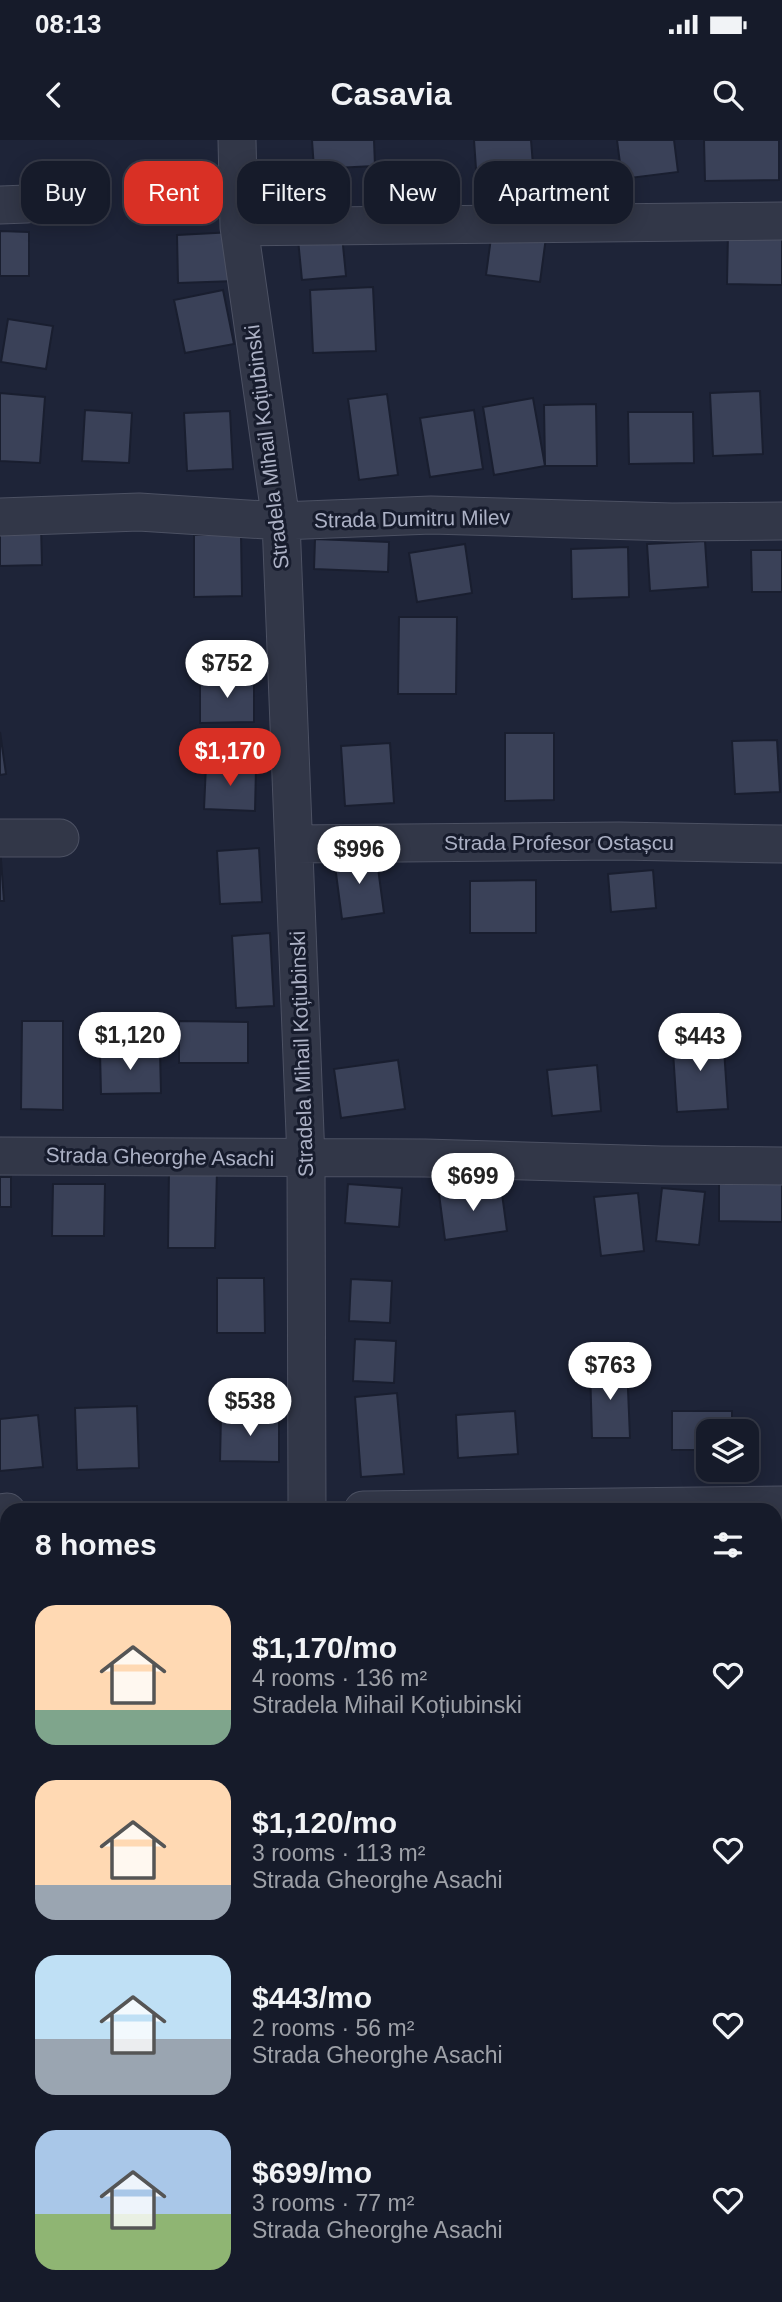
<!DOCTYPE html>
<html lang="en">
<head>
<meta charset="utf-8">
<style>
	:root { --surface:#161b2a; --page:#232836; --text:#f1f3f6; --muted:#9ea1a8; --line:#353947; --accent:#d93025 }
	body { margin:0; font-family:Arial,sans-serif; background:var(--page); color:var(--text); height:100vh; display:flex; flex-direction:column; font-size:26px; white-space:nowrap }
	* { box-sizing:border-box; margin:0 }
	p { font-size:23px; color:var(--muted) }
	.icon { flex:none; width:38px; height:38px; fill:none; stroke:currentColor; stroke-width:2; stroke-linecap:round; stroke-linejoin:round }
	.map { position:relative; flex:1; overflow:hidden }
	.sheet { position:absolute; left:0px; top:1363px; width:782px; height:800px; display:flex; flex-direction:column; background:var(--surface); border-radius:21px 21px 0 0; box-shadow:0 4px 18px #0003,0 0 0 2px var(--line) }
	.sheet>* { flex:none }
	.hud { position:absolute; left:21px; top:21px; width:740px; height:63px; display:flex; gap:14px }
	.controls { position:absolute; left:696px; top:1279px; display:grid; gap:14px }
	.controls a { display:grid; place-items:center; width:63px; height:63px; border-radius:14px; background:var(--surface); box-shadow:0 4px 18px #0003,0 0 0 2px var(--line); font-size:35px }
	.price { position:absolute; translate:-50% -60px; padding:0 16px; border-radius:24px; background:#fff; color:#222; font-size:23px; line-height:46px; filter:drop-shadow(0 2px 4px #0008) }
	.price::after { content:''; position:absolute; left:50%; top:42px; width:21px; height:16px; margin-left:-10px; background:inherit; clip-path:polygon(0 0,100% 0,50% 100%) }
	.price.active { background:var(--accent); color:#fff }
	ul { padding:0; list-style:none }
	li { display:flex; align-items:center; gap:21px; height:175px; padding:0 35px }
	li span { display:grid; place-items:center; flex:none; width:196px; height:140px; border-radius:21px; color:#555 }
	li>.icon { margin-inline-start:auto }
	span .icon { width:84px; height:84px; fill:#fffc; stroke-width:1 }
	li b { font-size:30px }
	h2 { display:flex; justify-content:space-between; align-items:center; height:84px; padding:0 35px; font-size:30px }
	.tag { padding:0 24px; border-radius:21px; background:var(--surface); box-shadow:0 4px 18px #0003,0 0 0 2px var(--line); font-size:24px; line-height:63px }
	.tag.active { background:var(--accent); color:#fff }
	.status { display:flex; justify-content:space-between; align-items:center; height:49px; padding:0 35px; background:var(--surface); direction:ltr }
	.status svg { height:19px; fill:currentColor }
	header { display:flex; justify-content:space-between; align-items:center; height:91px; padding:0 35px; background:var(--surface); font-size:32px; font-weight:700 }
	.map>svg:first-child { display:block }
</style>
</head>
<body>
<div class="status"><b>08:13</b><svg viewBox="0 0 49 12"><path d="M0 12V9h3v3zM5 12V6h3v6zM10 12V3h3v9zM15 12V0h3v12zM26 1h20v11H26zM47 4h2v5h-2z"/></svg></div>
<header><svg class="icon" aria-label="back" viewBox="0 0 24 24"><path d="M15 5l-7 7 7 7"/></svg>Casavia<svg class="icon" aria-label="search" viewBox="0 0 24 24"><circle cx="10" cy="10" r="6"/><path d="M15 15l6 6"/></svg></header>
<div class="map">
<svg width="782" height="2162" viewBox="0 0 782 2162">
	<rect width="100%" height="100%" fill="#1e2438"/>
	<path fill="#3a4158" stroke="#191e2f" stroke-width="2" d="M312,0H374L375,26L314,29Z
		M474,0H531L534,38L477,43Z
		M617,0H674L678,32L622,39Z
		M704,0H779V40L705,41Z
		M493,83L547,90L540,142L486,135Z
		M341,85L346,136L302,140L297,89Z
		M0,91L29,92V136H0Z
		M234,92L236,141L178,143L177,95Z
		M728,93L782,95V145L727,144Z
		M373,147L376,211L313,213L310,150Z
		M223,150L234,204L185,213L174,160Z
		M8,179L53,186L46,229L1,222Z
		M760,251L763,314L713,316L710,253Z
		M0,253L45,257L40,323L0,321Z
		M387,254L398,335L359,340L348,259Z
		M533,258L545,326L494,335L483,267Z
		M596,264L597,326H545L544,265Z
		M85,270L132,273L129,323L82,321Z
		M474,270L483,329L430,337L420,278Z
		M230,271L233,329L187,331L184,273Z
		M628,272H693L694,323L629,324Z
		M41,386L42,425L0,426V387Z
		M241,394L242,456L194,457V395Z
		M315,399L389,402L388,432L314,429Z
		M705,401L708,447L650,451L647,404Z
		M465,404L472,453L417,462L409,413Z
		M628,407L629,457L572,459L571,409Z
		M751,410H782V452H752Z
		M399,477H457L456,554H398Z
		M254,537V582L200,583V538Z
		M0,592L6,634L0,635Z
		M505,593H554V660L505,661Z
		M777,600L780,652L735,654L732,601Z
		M390,603L394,663L345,666L341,606Z
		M206,625L256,627L255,671L204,669Z
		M0,707L4,761H0Z
		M259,708L262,762L220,764L217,711Z
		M376,713L384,773L342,779L334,718Z
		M653,730L656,768L611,772L608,734Z
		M536,740V793H470V741Z
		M270,793L274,866L236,868L232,796Z
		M22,881H63V970L21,969Z
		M179,881L248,882V923H179Z
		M723,894L728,969L677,972L672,897Z
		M160,911L161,953L101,954L100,912Z
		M398,920L405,969L341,978L334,929Z
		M597,925L601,971L552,976L547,930Z
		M169,1030H217L215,1108H168Z
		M0,1037H11V1067H0Z
		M53,1044H105L104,1096H52Z
		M348,1044L402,1048L399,1087L345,1083Z
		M719,1044H782V1082L719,1081Z
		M501,1046L507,1091L445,1100L439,1054Z
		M662,1048L705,1052L699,1105L656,1101Z
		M638,1053L644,1111L601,1116L594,1057Z
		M217,1138H264L265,1193H217Z
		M351,1139L392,1141L390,1183L349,1181Z
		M355,1199L396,1201L394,1243L353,1241Z
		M627,1225L630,1298H592L590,1227Z
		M397,1253L404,1334L361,1337L355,1257Z
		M137,1266L139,1328L77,1330L75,1268Z
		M515,1271L518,1314L458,1318L456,1275Z
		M672,1271H732V1292H709V1310H672Z
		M38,1275L43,1327L0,1331V1279Z
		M221,1275H279V1322L220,1321Z
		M7,1390V1450H0V1391Z
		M782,1525V1575H775V1526Z
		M782,1746V1832H780Z
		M0,1934H7V2004H0Z
		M775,1952H782V2024H775Z
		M0,2122H7V2156H60V2162H0Z
		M775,2134L781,2162H700L699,2156H775Z
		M149,2156H224L225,2162H149Z
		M339,2156H412V2162H339Z"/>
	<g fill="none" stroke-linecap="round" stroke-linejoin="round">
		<g stroke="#4c5163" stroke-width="39">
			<path id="minor" d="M237,0L239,87L281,381L306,1019L307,1370
				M0,65L27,64
				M239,87L782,81
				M0,377L139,372L281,381L431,375L672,382L782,381
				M0,698H60
				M294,704L619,701L782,704
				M0,1016L425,1018L661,1025L782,1026
				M363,1370L782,1365
				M0,1373L7,1372
				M0,1673H7
				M775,1673H782
				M775,2095H782
				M0,2105H7"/>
		</g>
		<use href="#minor" stroke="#323748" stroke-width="37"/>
	</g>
	<g text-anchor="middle" stroke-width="6" stroke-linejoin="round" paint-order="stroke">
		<g font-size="21" fill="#acb1c5" stroke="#171c2d">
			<text transform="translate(267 307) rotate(-97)" y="7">Stradela Mihail Koțiubinski</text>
			<text transform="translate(412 379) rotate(-1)" y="7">Strada Dumitru Milev</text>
			<text x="559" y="710">Strada Profesor Ostașcu</text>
			<text transform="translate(302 914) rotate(-92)" y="7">Stradela Mihail Koțiubinski</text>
			<text transform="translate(160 1017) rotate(1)" y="7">Strada Gheorghe Asachi</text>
		</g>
	</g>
</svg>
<div class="controls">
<a><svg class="icon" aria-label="layers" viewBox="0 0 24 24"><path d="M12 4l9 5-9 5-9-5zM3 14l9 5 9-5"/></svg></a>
</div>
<b class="price" style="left:227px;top:560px">$752</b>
<b class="price active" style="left:230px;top:648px">$1,170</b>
<b class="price" style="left:359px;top:746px">$996</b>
<b class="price" style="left:130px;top:932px">$1,120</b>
<b class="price" style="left:700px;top:933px">$443</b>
<b class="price" style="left:473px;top:1073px">$699</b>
<b class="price" style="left:610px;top:1262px">$763</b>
<b class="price" style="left:250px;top:1298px">$538</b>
<div class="hud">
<a class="tag">Buy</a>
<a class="tag active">Rent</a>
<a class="tag">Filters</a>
<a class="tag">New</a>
<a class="tag">Apartment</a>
</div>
<section class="sheet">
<h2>8 homes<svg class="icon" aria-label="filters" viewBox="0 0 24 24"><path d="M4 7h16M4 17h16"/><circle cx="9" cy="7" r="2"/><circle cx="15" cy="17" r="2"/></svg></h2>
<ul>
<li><span style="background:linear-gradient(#ffd9b3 75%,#7fa58c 0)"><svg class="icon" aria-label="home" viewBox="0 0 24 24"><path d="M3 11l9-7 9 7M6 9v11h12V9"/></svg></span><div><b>$1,170/mo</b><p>4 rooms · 136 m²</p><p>Stradela Mihail Koțiubinski</p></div><svg class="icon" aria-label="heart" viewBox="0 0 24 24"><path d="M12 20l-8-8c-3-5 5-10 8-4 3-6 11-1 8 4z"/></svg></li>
<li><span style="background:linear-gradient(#ffd9b3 75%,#9aa5b1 0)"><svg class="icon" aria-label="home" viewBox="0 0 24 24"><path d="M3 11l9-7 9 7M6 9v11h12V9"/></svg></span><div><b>$1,120/mo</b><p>3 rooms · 113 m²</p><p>Strada Gheorghe Asachi</p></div><svg class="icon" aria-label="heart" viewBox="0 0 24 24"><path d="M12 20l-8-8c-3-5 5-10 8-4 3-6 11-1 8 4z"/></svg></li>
<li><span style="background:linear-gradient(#bfe0f5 60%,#9aa5b1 0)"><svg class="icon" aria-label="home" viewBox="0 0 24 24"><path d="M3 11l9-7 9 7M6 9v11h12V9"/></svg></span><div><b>$443/mo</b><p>2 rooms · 56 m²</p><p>Strada Gheorghe Asachi</p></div><svg class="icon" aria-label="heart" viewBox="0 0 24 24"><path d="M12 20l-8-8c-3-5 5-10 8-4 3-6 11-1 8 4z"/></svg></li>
<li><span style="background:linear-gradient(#a9c7e8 60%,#8fb573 0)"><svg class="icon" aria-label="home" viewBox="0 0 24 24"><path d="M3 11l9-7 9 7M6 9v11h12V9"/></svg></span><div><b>$699/mo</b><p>3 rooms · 77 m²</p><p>Strada Gheorghe Asachi</p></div><svg class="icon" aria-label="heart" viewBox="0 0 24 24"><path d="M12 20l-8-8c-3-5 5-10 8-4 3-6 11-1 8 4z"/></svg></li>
</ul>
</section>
</div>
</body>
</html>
